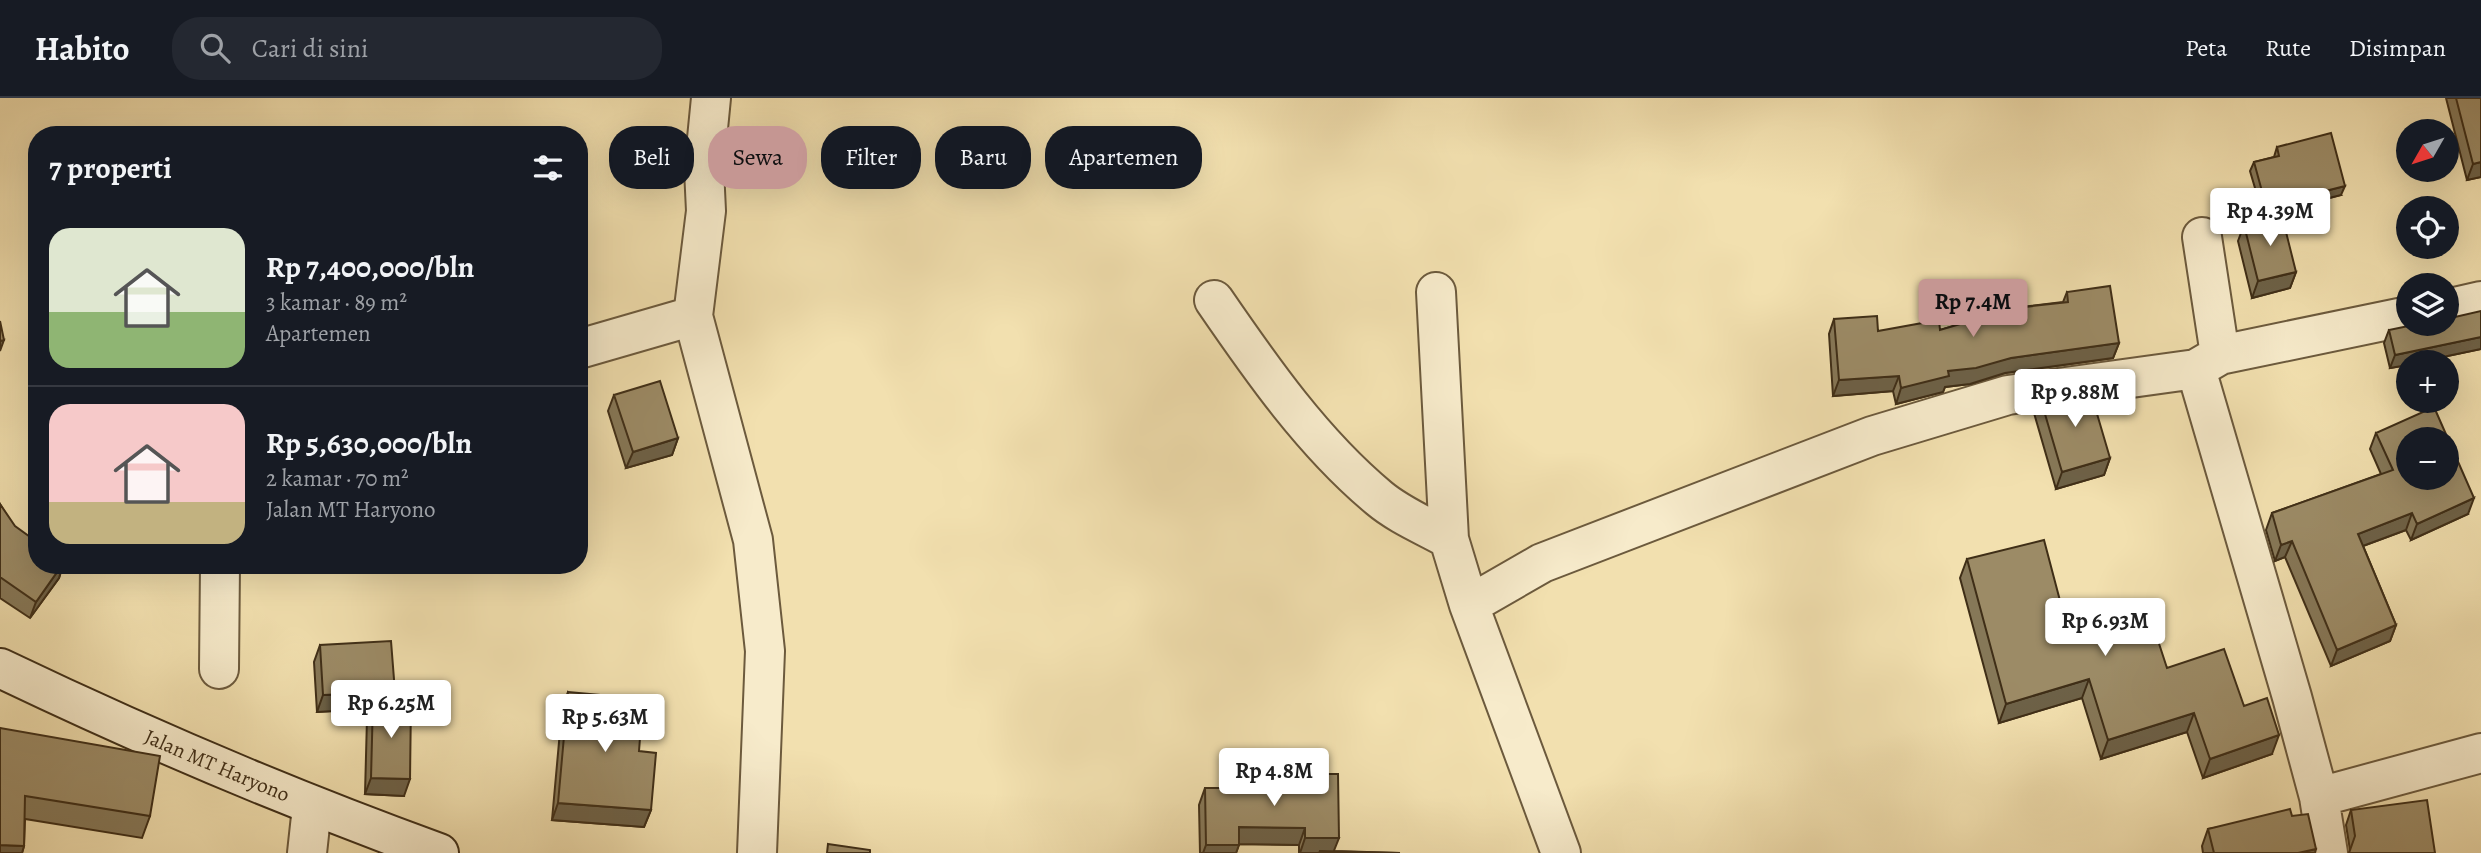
<!DOCTYPE html>
<html lang="id">
<head>
<meta charset="utf-8">
<style>
	:root { --surface:#171b24; --page:#242831; --text:#f1f3f6; --muted:#9ea1a6; --line:#363941; --accent:#c59692 }
	body { margin:0; font-family:Alegreya,serif; background:var(--page); color:var(--text); height:100vh; display:flex; flex-direction:column; font-size:26px; white-space:nowrap }
	* { box-sizing:border-box; margin:0 }
	p { font-size:23px; color:var(--muted) }
	.icon { flex:none; width:38px; height:38px; fill:none; stroke:currentColor; stroke-width:2; stroke-linecap:round; stroke-linejoin:round }
	.map { position:relative; flex:1; overflow:hidden }
	.drawer { position:absolute; left:28px; top:28px; width:560px; height:448px; display:flex; flex-direction:column; background:var(--surface); border-radius:28px; box-shadow:0 7px 28px #0002 }
	.drawer>* { flex:none }
	.guide { position:absolute; left:609px; top:28px; width:665px; height:63px; display:flex; gap:14px }
	.needle { width:46px; rotate:231deg }
	.controls { position:absolute; left:2396px; top:21px; display:grid; gap:14px }
	.controls a { display:grid; place-items:center; width:63px; height:63px; border-radius:50%; background:var(--surface); box-shadow:0 7px 28px #0002; font-size:35px }
	.price { position:absolute; translate:-50% -60px; padding:0 16px; border-radius:7px; background:#fff; color:#222; font-size:23px; line-height:46px; filter:drop-shadow(0 2px 4px #0008) }
	.price::after { content:''; position:absolute; left:50%; top:42px; width:21px; height:16px; margin-left:-10px; background:inherit; clip-path:polygon(0 0,100% 0,50% 100%) }
	.price.selected { background:var(--accent); color:#111 }
	ul { padding:0; list-style:none }
	li { display:flex; align-items:center; gap:21px; height:175px; padding:0 21px }
	li+li { border-top:2px solid var(--line) }
	li span { display:grid; place-items:center; flex:none; width:196px; height:140px; border-radius:21px; color:#555 }
	li>.icon { margin-inline-start:auto }
	span .icon { width:84px; height:84px; fill:#fffc; stroke-width:1 }
	li b { font-size:30px }
	h2 { display:flex; justify-content:space-between; align-items:center; height:84px; padding:0 21px; font-size:30px }
	.chip { padding:0 24px; border-radius:28px; background:var(--surface); box-shadow:0 7px 28px #0002; font-size:24px; line-height:63px }
	.chip.selected { background:var(--accent); color:#111 }
	header { display:flex; align-items:center; gap:42px; box-sizing:border-box; height:98px; padding:0 35px; background:var(--surface); border-bottom:2px solid var(--line) }
	header strong { font-size:33px }
	nav { display:flex; gap:38px; margin-inline-start:auto; font-size:24px }
	.search { width:490px; height:63px; background:var(--page); display:flex; align-items:center; gap:18px; box-sizing:border-box; padding:0 24px; border-radius:28px; color:var(--muted); font-size:26px }
	.map>svg:first-child { display:block }
</style>
</head>
<body>
<header>
<strong>Habito</strong>
<div class="search"><svg class="icon" aria-label="search" viewBox="0 0 24 24"><circle cx="10" cy="10" r="6"/><path d="M15 15l6 6"/></svg>Cari di sini</div>
<nav><a>Peta</a><a>Rute</a><a>Disimpan</a></nav>
</header>
<div class="map">
<svg width="2481" height="755" viewBox="0 0 2481 755">
	<rect width="100%" height="100%" fill="#f2e0af"/>
	<filter id="stains"><feTurbulence type="fractalNoise" baseFrequency=".00286" numOctaves="4"/><feColorMatrix values="0 0 0 0 .2 0 0 0 0 .09 0 0 0 0 .02 0 0 0 .5 -.17"/></filter>
	<radialGradient id="worn" r=".72"><stop offset=".6" stop-color="#630" stop-opacity="0"/><stop offset="1" stop-color="#630" stop-opacity=".3"/></radialGradient>
	<g fill="none" stroke-linecap="round" stroke-linejoin="round">
		<g stroke="#6c5a3d" stroke-width="42">
			<path id="minor" d="M711,0L704,71L706,113L693,218L753,442L765,553L757,755
				M2202,139L2220,257
				M1436,194L1449,441
				M1214,202C1262,272 1313,345 1379,400C1399,417 1426,428 1449,441L1469,507
				M2446,211L2481,203
				M579,251L693,218
				M2196,271L2292,599L2319,699L2328,755
				M219,571L220,467
				M2319,699L2481,655
				M307,755L312,709
				M1561,755L1469,507L1542,465L1872,338L2008,297L2196,271L2220,257L2408,218"/>
		</g>
		<g stroke="#3f2e17" stroke-width="42">
			<g id="secondary">
				<path id="s1" d="M0,570C144,639 290,701 439,755"/>
			</g>
		</g>
		<use href="#minor" stroke="#f7ebcb" stroke-width="38"/>
		<use href="#secondary" stroke="#f7ebcb" stroke-width="38"/>
	</g>
	<path fill="#867858" stroke="#3f2e17" stroke-width="2" d="M2446,0H2481V79L2467,82Z
		M2277,49L2341,97L2263,117L2250,73L2254,64L2274,59Z
		M2244,127L2296,174L2290,190L2252,200L2238,143Z
		M2067,194L2119,245L2113,260L2005,275L1970,286L1945,289L1943,294L1896,306L1893,293L1833,298L1829,236L1834,221L1878,233L1940,232L1997,215L1998,212L2063,204Z
		M2389,232L2481,251L2419,264H2408V267L2390,270L2384,245Z
		M614,297L678,340L672,357L626,370L608,313Z
		M2040,299L2110,360L2104,377L2056,391L2034,315Z
		M2376,335L2468,416L2411,442L2406,432L2363,448L2396,527L2390,543L2331,568L2285,459L2275,463L2266,432L2272,415L2381,376L2370,351Z
		M0,406L37,467H63L59,480L30,520L0,500Z
		M1967,461L2068,533L2167,570L2244,608L2272,656L2203,680L2187,634L2101,661L2082,600L1999,625L1960,480Z
		M320,547L395,594L391,603L404,698L365,696L367,620L370,611L317,614L314,564Z
		M568,594L639,653L651,712L644,729L552,722L562,611Z
		M0,630L150,718L142,740L25,721L24,748L22,755H0Z
		M1304,676L1334,753L1400,755H1299V747L1239,746L1236,755H1200L1199,707L1205,690H1243L1245,682L1301,683Z
		M2351,712L2435,755L2350,752L2346,727Z
		M2292,718L2315,755H2203L2202,748L2208,731Z"/>
	<path fill="#6d6147" stroke="#3f2e17" stroke-width="2" d="M2481,64V79L2467,82L2473,66Z
		M2345,88L2341,97L2263,117L2266,108Z
		M2296,174L2290,190L2252,200L2258,183Z
		M2481,239V251L2419,264H2408V267L2390,270L2395,257Z
		M4,242L0,253V243Z
		M2119,245L2113,260L2005,275L1970,286L1945,289L1943,294L1896,306L1901,290L1948,273L2011,260Z
		M1899,278L1893,293L1833,298L1839,282Z
		M678,340L672,357L626,370L633,354Z
		M2110,360L2104,377L2056,391L2062,374Z
		M2474,400L2468,416L2411,442L2417,426Z
		M2412,415L2406,432L2352,452L2358,436Z
		M2292,443L2285,459L2275,463L2281,447Z
		M62,467H63L59,480L30,520L36,504Z
		M2396,527L2390,543L2331,568L2337,552Z
		M2089,581L2082,600L1999,625L2006,606Z
		M395,594L389,610L373,603L370,611L317,614L323,597Z
		M2194,615L2187,634L2101,661L2108,642Z
		M2279,637L2272,656L2203,680L2210,661Z
		M371,680L410,681L404,698L365,696Z
		M558,705L651,712L644,729L552,722Z
		M1239,729L1305,730L1299,747L1233,746Z
		M1305,740H1339L1333,755L1320,753L1319,755H1300Z
		M0,747L24,748L22,755H0Z
		M1206,747H1239L1236,755H1203Z
		M2316,751L2315,755H2298Z"/>
	<path fill="#9c8b66" stroke="#3f2e17" stroke-width="2" fill-rule="evenodd" d="M2456,0H2481V64L2473,66Z
		M2331,35L2345,88L2266,108L2254,64L2279,58L2277,49Z
		M2282,118L2296,174L2258,183L2244,127Z
		M2110,188L2119,245L2011,260L1976,270L1948,273L1949,278L1901,290L1899,278L1839,282L1834,221L1877,218L1878,233L1939,222L1940,232L1998,215V212L2068,204L2067,194Z
		M2481,213V239L2395,257L2389,232L2418,226H2446V219H2455Z
		M0,223L4,242L0,243Z
		M660,283L678,340L633,354L614,297Z
		M2090,292L2110,360L2062,374L2040,299Z
		M2434,309L2474,400L2417,426L2412,415L2358,436L2396,527L2337,552L2292,443L2281,447L2272,415L2393,372L2376,335ZM2408,341H2446V380H2408Z
		M0,406L15,428L37,444V467H62L36,504L0,479Z
		M2044,442L2068,533L2147,509L2167,570L2224,551L2244,608L2267,600L2279,637L2210,661L2194,615L2108,642L2089,581L2006,606L1967,461Z
		M391,543L395,594L323,597L320,547Z
		M568,594L643,601L639,653L656,655L651,712L558,705Z
		M373,603L411,604L410,681L371,680Z
		M0,630L160,658L150,718L25,698L24,748L0,747Z
		M1304,676H1338L1339,740H1305V730L1239,729V747H1206L1205,690H1246L1245,682L1304,683Z
		M2427,702L2435,755H2349L2355,738L2351,712Z
		M2290,711L2292,718L2308,716L2316,751L2298,755H2214L2208,731Z
		M828,746L870,752V755H827Z
		M1320,753L1400,755H1320Z"/>
	<g text-anchor="middle" stroke-width="6" stroke-linejoin="round" paint-order="stroke">
		<g font-size="21" fill="#3f2e17" stroke="#f7ebcb">
			<text dy="7" stroke="none"><textPath href="#s1" startOffset="238">Jalan MT Haryono</textPath></text>
		</g>
	</g>
	<rect width="100%" height="100%" filter="url(#stains)"/>
	<rect width="100%" height="100%" fill="url(#worn)"/>
</svg>
<div class="controls">
<a><svg class="needle" viewBox="-14 -14 28 28"><path d="M0-13l5 13h-10z" fill="#e53935"/><path d="M0 13l5-13h-10z" fill="#9ea1a6"/></svg></a>
<a><svg class="icon" aria-label="locate" viewBox="0 0 24 24"><circle cx="12" cy="12" r="6"/><path d="M12 2v4M12 18v4M2 12h4M18 12h4"/></svg></a>
<a><svg class="icon" aria-label="layers" viewBox="0 0 24 24"><path d="M12 4l9 5-9 5-9-5zM3 14l9 5 9-5"/></svg></a>
<a>+</a>
<a>−</a>
</div>
<b class="price" style="left:2270px;top:150px">Rp 4.39M</b>
<b class="price selected" style="left:1973px;top:241px">Rp 7.4M</b>
<b class="price" style="left:2075px;top:331px">Rp 9.88M</b>
<b class="price" style="left:2105px;top:560px">Rp 6.93M</b>
<b class="price" style="left:391px;top:642px">Rp 6.25M</b>
<b class="price" style="left:605px;top:656px">Rp 5.63M</b>
<b class="price" style="left:1274px;top:710px">Rp 4.8M</b>
<div class="guide">
<a class="chip">Beli</a>
<a class="chip selected">Sewa</a>
<a class="chip">Filter</a>
<a class="chip">Baru</a>
<a class="chip">Apartemen</a>
</div>
<section class="drawer">
<h2>7 properti<svg class="icon" aria-label="filters" viewBox="0 0 24 24"><path d="M4 7h16M4 17h16"/><circle cx="9" cy="7" r="2"/><circle cx="15" cy="17" r="2"/></svg></h2>
<ul>
<li><span style="background:linear-gradient(#dfe7d0 60%,#8fb573 0)"><svg class="icon" aria-label="home" viewBox="0 0 24 24"><path d="M3 11l9-7 9 7M6 9v11h12V9"/></svg></span><div><b>Rp 7,400,000/bln</b><p>3 kamar · 89 m²</p><p>Apartemen</p></div></li>
<li><span style="background:linear-gradient(#f6c9c9 70%,#c2b280 0)"><svg class="icon" aria-label="home" viewBox="0 0 24 24"><path d="M3 11l9-7 9 7M6 9v11h12V9"/></svg></span><div><b>Rp 5,630,000/bln</b><p>2 kamar · 70 m²</p><p>Jalan MT Haryono</p></div></li>
</ul>
</section>
</div>
</body>
</html>
